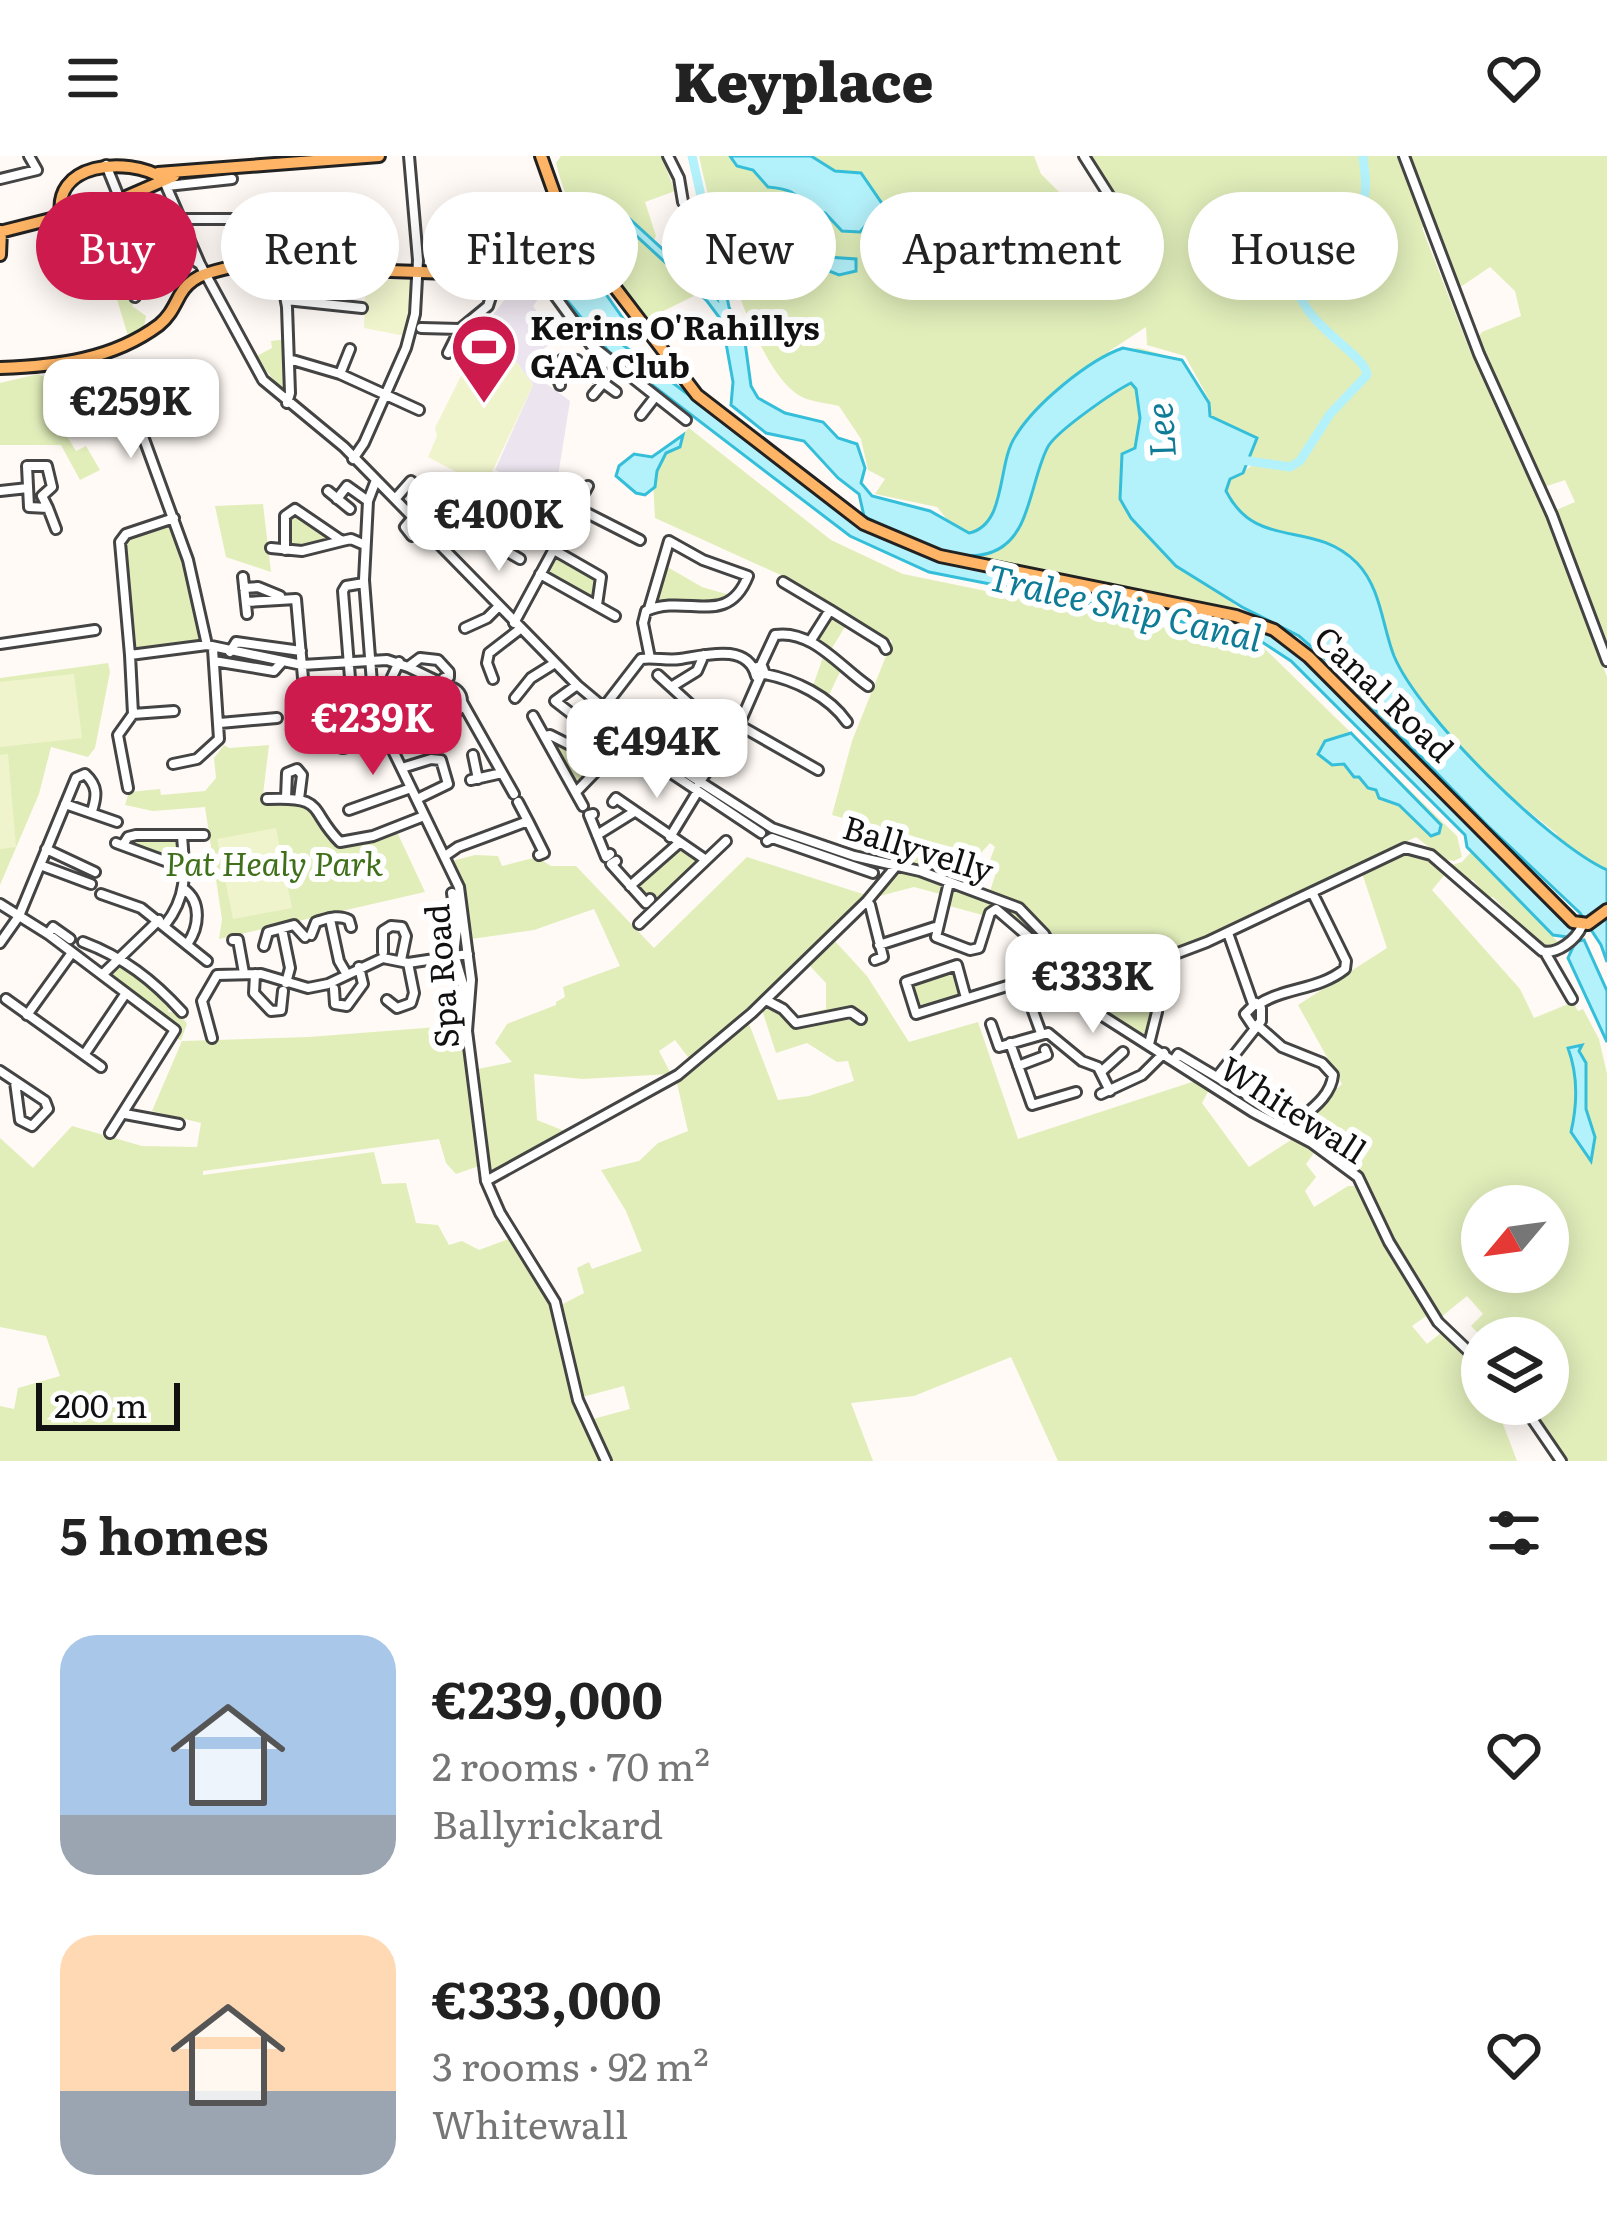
<!DOCTYPE html>
<html lang="en">
<head>
<meta charset="utf-8">
<style>
	:root { --surface:#fff; --page:#f6f6f6; --text:#222; --muted:#767676; --accent:#ce1b4e }
	body { margin:0; font-family:Literata,serif; background:var(--page); color:var(--text); height:100vh; display:flex; flex-direction:column; font-size:45px; white-space:nowrap }
	* { box-sizing:border-box; margin:0 }
	p { font-size:39px; color:var(--muted) }
	.icon { flex:none; width:66px; height:66px; fill:none; stroke:currentColor; stroke-width:2; stroke-linecap:round; stroke-linejoin:round }
	.map { position:relative; height:1305px; overflow:hidden }
	.side { display:flex; flex-direction:column; background:var(--surface); flex:1 }
	.side>* { flex:none }
	.banner { position:absolute; left:36px; top:36px; width:1536px; height:108px; display:flex; gap:24px }
	.needle { width:78px; rotate:241deg }
	.fabs { position:absolute; left:1461px; top:1029px; display:grid; gap:24px }
	.fabs a { display:grid; place-items:center; width:108px; height:108px; border-radius:50%; background:var(--surface); box-shadow:0 6px 30px #0003; font-size:60px }
	.scale { position:absolute; left:36px; bottom:30px; width:144px; box-sizing:border-box; padding-left:12px; border:6px solid #111; border-top:0; font-size:33px; line-height:42px; white-space:nowrap; color:#111; -webkit-text-stroke:9px #fff; paint-order:stroke }
	.price { position:absolute; translate:-50% -102px; padding:0 27px; border-radius:24px; background:#fff; color:#222; font-size:39px; line-height:78px; filter:drop-shadow(0 3px 6px #0008) }
	.price::after { content:''; position:absolute; left:50%; top:72px; width:36px; height:27px; margin-left:-18px; background:inherit; clip-path:polygon(0 0,100% 0,50% 100%) }
	.price.on { background:var(--accent); color:#fff }
	ul { padding:0; list-style:none }
	li { display:flex; align-items:center; gap:36px; height:300px; padding:0 60px }
	li span { display:grid; place-items:center; flex:none; width:336px; height:240px; border-radius:36px; color:#555 }
	li>.icon { margin-inline-start:auto }
	span .icon { width:144px; height:144px; fill:#fffc; stroke-width:1 }
	li b { font-size:51px }
	h2 { display:flex; justify-content:space-between; align-items:center; height:144px; padding:0 60px; font-size:51px }
	.pill { padding:0 42px; border-radius:54px; background:var(--surface); box-shadow:0 6px 30px #0003; font-size:42px; line-height:108px }
	.pill.on { background:var(--accent); color:#fff }
	header { display:flex; justify-content:space-between; align-items:center; height:156px; padding:0 60px; background:var(--surface); font-size:54px; font-weight:800 }
	.map>svg:first-child { display:block }
</style>
</head>
<body>
<header><svg class="icon" aria-label="menu" viewBox="0 0 24 24"><path d="M4 6h16M4 12h16M4 18h16"/></svg>Keyplace<svg class="icon" aria-label="heart" viewBox="0 0 24 24"><path d="M12 20l-8-8c-3-5 5-10 8-4 3-6 11-1 8 4z"/></svg></header>
<div class="map">
<svg width="1607" height="1305" viewBox="0 0 1607 1305">
	<rect width="100%" height="100%" fill="#fffaf5"/>
	<path fill="#ece5ef" d="M519,124L546,133L533,150L557,183L526,206L537,221L570,245L555,339L495,314L533,229L488,166Z"/>
	<path fill="#e1eeba" fill-rule="evenodd" d="M561,0H661L675,35L645,46L656,80L650,92L694,140L647,163C606,110 572,73 556,7Z
		M699,0H1034L1041,18L1091,68L1122,55L1087,0H1399L1428,68L1422,72L1470,195L1544,355L1607,521V749L1586,724C1570,723 1556,707 1549,693L1557,678L1499,631L1485,628L1469,618L1430,582L1396,526C1399,506 1392,492 1386,473C1382,459 1380,439 1369,430C1356,419 1335,408 1318,407C1263,402 1183,427 1170,350C1167,334 1166,320 1171,304L1193,301L1214,309L1246,308L1244,315L1260,304L1173,292L1175,275L1163,220C1149,206 1132,191 1113,204L1118,213C1191,203 1155,299 1155,337C1155,351 1160,369 1166,382C1201,449 1311,395 1359,446C1382,470 1372,513 1381,543C1384,555 1391,565 1397,576L1299,480L1229,444L1242,455L978,402L937,351L875,338L885,323L868,314L861,283L839,250C827,247 812,246 802,241C753,218 710,52 699,0ZM1146,171L1147,189L1185,200L1210,245L1182,204L1139,192L1108,196Z
		M1408,0H1607V493L1554,355L1575,346L1565,324L1544,331L1477,183L1482,176L1521,160L1515,135L1490,111L1459,132Z
		M117,73L160,87L132,150L146,160L144,171L128,180L116,140H101L105,125L104,74Z
		M286,183L288,236L285,238L255,201L272,192L271,185Z
		M38,218L64,231L46,241L57,264L52,269L57,280L65,277L76,295L86,290L100,314L80,324L61,289H0V227Z
		M689,272L831,384L903,418L1264,492L1457,680L1462,701L1454,705L1444,703L1416,681L1189,790L1080,831C1040,794 1058,756 990,735L998,711L989,707L995,691L990,687L980,698L932,686L923,713L859,697L869,669L832,659L852,585L892,485L783,420L655,362L652,307ZM1326,601L1379,604L1441,669L1439,677L1384,641L1344,608L1332,609Z
		M263,348L271,416L226,401L215,350Z
		M291,358L314,367L334,384L307,392H289L288,360Z
		M167,367L183,405L201,486L136,494L125,389L130,380Z
		M554,397L597,421L596,442L590,443L544,417Z
		M664,409L702,431L733,440L717,447L707,444L706,448L685,444V447L663,444L655,448L653,441L657,442L660,435L656,432Z
		M830,460L846,469L829,497L816,483Z
		M823,501L840,516L827,543L812,533Z
		M108,507L110,516L95,592L88,601L51,591L39,638L0,729V522Z
		M552,583L597,607L579,630L574,629Z
		M224,589L229,592L269,589L262,647C318,643 304,654 335,688L351,690L397,676L425,736L219,783L222,763L205,651L153,655L125,649L129,636L160,633L161,639L205,635L216,622L214,602Z
		M138,682L176,683L179,707L128,687Z
		M683,692L699,706L641,764L637,763L654,743L643,739L637,729Z
		M1400,696L1425,698L1447,716L1432,734L1520,833L1534,862L1573,846L1578,855L1583,853L1599,883L1607,918V1305H1564L1525,1248H1548V1182H1482V1203L1469,1191L1480,1179L1471,1170L1483,1158L1467,1140L1440,1162L1394,1092L1363,1022L1329,995L1342,976L1340,972L1334,971L1320,989L1297,971L1342,928L1298,849L1387,792L1361,714ZM1482,1050H1548V1116H1482Z
		M1471,696L1559,787L1555,791L1543,792L1493,741H1487L1473,724H1467L1451,709L1462,706Z
		M475,699L498,700L502,710L537,701L551,710H576L654,792L747,701L866,739L771,836L691,905L675,884L659,895L671,918L582,923L534,918L537,964L567,976L490,1019L478,913L512,906L495,887L507,868L556,849V846L565,841L563,831L620,810L594,753L534,774L471,783L452,705Z
		M907,713L944,726L943,744L940,738L914,731L880,740L879,734L895,717Z
		M951,729C995,745 1043,758 1055,810L1049,812L1039,787L997,752L986,760L946,749Z
		M833,783L867,820L909,886L978,866L1018,983L1198,924L1210,932L1202,947L1249,1011L1297,980L1314,997L1306,1008L1316,1021L1305,1035L1314,1051L1348,1030H1358L1388,1096L1429,1158L1412,1170L1427,1188L1441,1177L1482,1212V1248H1514L1522,1259L1503,1268L1517,1305H1058L1011,1201L914,1240L851,1247L873,1305H610L593,1263L630,1253L624,1230L582,1241L561,1149L584,1137L577,1112L589,1106L592,1113L642,1095L626,1055L601,1014L639,1005L658,987L688,975L676,923L748,865L778,944L809,940L854,925L848,905L837,906L807,887L776,897L762,854L773,840L786,847L793,861L826,853V827L810,810Z
		M119,806L139,818L170,848L168,856L179,857L187,868L181,884L175,882L177,875L114,826L108,818Z
		M955,812L963,839L920,853L911,828Z
		M1152,812L1154,854L1146,885L1112,864L1085,838Z
		M463,869L479,1010L456,1018L446,1007L439,983L203,1015V1019L374,996L382,1028L406,1027L416,1067L438,1069L449,1089L462,1085L479,1094L514,1081L554,1148L578,1258L602,1305H0V1250L14,1253L18,1232L60,1220L46,1180L0,1171V982L33,1012L72,970L142,990L197,991L201,967L152,955L182,885L309,881Z"/>
	<path fill="#f0f4cc" d="M366,123L412,124L405,180L364,172Z
		M488,166L533,229L485,331L428,301L437,280L435,272Z
		M74,518L82,582L0,591V526Z
		M8,598L16,691L0,693V599Z
		M276,672L292,752L233,763L217,683Z"/>
	<path fill="#b4f2fb" stroke="#35bed9" stroke-width="3" d="M730,0H811L835,15L861,17L883,49L860,76L842,75L825,57L810,54C795,36 791,33 768,31L753,14L737,10Z
		M606,47L621,55L717,143L704,81L714,78L729,151L745,186L751,230L758,242L785,257L823,266L838,282L857,288L865,312L861,327L872,340L930,355L969,377C1007,369 997,308 1015,281C1034,249 1088,204 1123,192L1182,204L1209,247L1210,260L1257,282L1243,317L1230,323L1226,335C1257,396 1312,362 1357,407C1381,432 1382,469 1394,500C1419,560 1548,687 1607,714V806L1601,789L1580,757L1487,669L1330,507L1299,480L1242,451L1176,410L1131,362L1120,343L1122,298L1135,292L1140,262L1136,233L1131,227C1113,236 1060,273 1049,289C1038,306 1032,346 1021,368C990,432 908,383 864,360L859,338L838,322L804,285L766,277L731,249L733,226L722,165L707,145L604,50Z
		M732,54C748,68 741,84 750,100L769,94L786,106L812,100L856,103V115L839,119L819,111L821,116C803,107 773,115 756,120L749,109L742,107L728,56Z
		M584,107L636,181L626,183L619,175L614,180L619,186L861,370L890,385L939,404L1165,447L1259,470L1292,488L1574,771L1573,778L1578,785L1584,784L1607,835V886L1568,802L1573,791L1567,781L1553,779L1467,691L1465,679L1291,505L1259,484L1239,477L929,416L850,380L609,196L557,132V128Z
		M683,279L680,291L666,297L657,315L655,331L645,339L636,337L616,320L619,310L634,298L652,301Z
		M1351,577L1441,669L1439,677L1431,680L1399,649L1379,642L1376,634L1368,632L1359,621H1354L1344,608L1332,609L1318,598L1325,585Z
		M1582,889L1579,895L1586,907V953L1595,981L1591,1005L1571,976C1577,950 1578,919 1568,892Z"/>
	<g fill="none" stroke-linecap="round" stroke-linejoin="round">
		<path stroke="#b4f2fb" stroke-width="9" d="M692,0L712,89
			M1235,303L1290,311L1300,305L1330,258L1367,219C1366,196 1294,167 1295,117C1296,72 1356,76 1365,37C1367,26 1364,12 1363,0"/>
		<g stroke="#444" stroke-width="14">
			<path id="minor" d="M668,0L679,22L683,46
				M1084,0L1117,52
				M1404,0L1479,198L1552,359L1607,505
				M106,9L121,46
				M0,23L37,14L29,0
				M164,25L200,108L263,224L344,291L577,529L669,606L772,672L854,700L920,715L1019,752L1044,778L1073,830L1104,861L1253,956L1312,987L1358,1021L1389,1086L1438,1166L1482,1208
				M167,30L232,23
				M108,59C137,79 171,85 198,107
				M182,63H233L243,110
				M252,82L255,90L270,95L271,112
				M101,108L102,61
				M280,113L287,151L290,237L287,247
				M545,126L591,189L686,264
				M135,141L163,86
				M286,144L362,152
				M421,172L460,173
				M448,197L460,173L488,150L498,119
				M289,203L340,218L419,254
				M54,210L61,221L124,252L144,283L188,404L207,489L302,509L387,504L408,511L420,502L438,504L449,516V521L444,522
				M340,218L350,193
				M594,220L616,236
				M560,229L554,211L563,203L577,204L594,220L607,204
				M593,239L604,226
				M641,259L655,241
				M353,303L364,287L406,192L415,158L418,104L409,0
				M27,310H47L52,331L42,340L48,352L29,351Z
				M376,324L368,345L364,424L373,540L384,576L459,731L471,824L467,875L486,1025L500,1057L555,1146L578,1244L606,1305
				M486,333L564,375
				M0,335L28,332
				M328,335L350,353
				M396,342L411,325L447,361
				M337,343L347,330L368,345
				M504,343L482,381L520,403
				M48,352L56,373
				M577,352L640,384
				M174,362L126,378L120,386L130,499L207,489
				M412,380L405,371L414,360
				M271,392L302,395L342,385
				M285,394V360L295,353L342,385L351,383L365,389
				M554,394L601,421L597,449
				M540,418L615,460
				M243,421L247,458
				M783,426L830,454
				M364,427L346,430L343,435L352,547H374
				M244,432L258,431L280,440
				M246,446L296,443L306,556
				M649,453L669,385L703,404L748,420C727,473 687,437 646,455L643,467L650,502
				M514,467L588,330
				M465,472L487,462L499,450
				M811,484L830,454L883,487L886,493
				M0,488L95,474
				M230,496L236,486L301,495
				M214,505L274,515L282,506
				M761,509L775,479C812,473 840,511 868,530
				M408,511L435,524L440,533
				M765,518C795,524 829,540 847,566
				M658,519L692,550
				M493,523L487,507L489,497L520,473
				M577,529L555,545L599,579
				M671,531L697,515L704,499
				M434 545a14 14 0 1 1 28 0a14 14 0 1 1-28 0Z
				M386,534L399,506
				M515,542L531,522L555,507
				M462,546L514,638
				M604,551L641,503C654,501 667,505 680,503C706,499 748,487 756,520L765,518L762,510L754,512
				M133,558L174,555
				M533,560L583,650
				M220,567L277,562
				M739,569L818,614
				M337 586a6 6 0 1 1 12 0a6 6 0 1 1-12 0Z
				M545,580L550,579L604,606
				M347,581L384,576
				M473,599L478,623
				M653,605L761,677
				M173,608L197,603L219,583L213,493
				M402,612L431,603L441,604L448,628L417,643
				M471,624L502,617
				M699,627L739,569L760,521
				M128,632L118,579L133,558L130,499
				M576,636L634,576
				M286,642L287,617L297,613L302,619L299,643
				M267,643C327,640 308,654 340,686L373,680L424,660
				M518,646L528,665
				M613,646L616,642L706,704
				M65,648L117,666
				M349,654L411,632
				M593,658L589,659L606,701L610,698
				M597,679L634,656
				M670,681L698,635
				M767,685L772,682L873,717
				M116,687L184,712
				M123,689L128,681L136,679H204
				M46,693L95,716
				M445,700L458,691L528,665L544,697L539,699
				M616,705L611,708L646,747L650,743
				M40,709L91,728
				M949,726L936,781L970,794L979,792L990,757L996,753L1038,789L1049,817
				M630,730L679,687
				M184,733C202,746 199,771 188,787
				M452,737L457,773L454,798L463,828L460,863
				M101,738L141,752L207,805
				M0,748L48,778L175,874L110,977
				M870,749L883,801L875,804
				M330,763L339,805L346,817
				M639,768L726,685
				M165,769C188,740 185,716 182,680
				M282,773L290,812L286,827
				M1228,777L1253,848
				M48,778L53,771L70,783
				M311,779L316,766C327,763 338,758 349,764L351,771
				M233,784H238L244,817
				M83,786C123,801 153,824 182,856
				M0,787L19,760L76,622L85,618C98,630 97,640 92,655
				M879,789L935,771
				M264,790L268,776L294,769L305,781
				M383,796V775L391,770L402,771L406,780L401,804
				M1546,798L1572,843
				M255,818L254,837L271,855L281,854L283,835
				M102,819L159,764
				M334,833L335,848L347,850L363,828L359,811
				M1080,834L1207,786L1405,692L1431,699L1542,795C1557,799 1576,784 1582,770
				M966,842L957,809L906,826L916,858L1062,813
				M6,843L101,911
				M387,844L397,852L411,847L414,837L408,807
				M766,844L783,853L796,867L851,856L861,863
				M1259,848C1286,831 1319,834 1345,813L1346,805L1312,736
				M1033,855L1041,877
				M27,859L71,798
				M991,868L999,891L1048,877L1082,905L1098,911L1110,935
				M1257,869L1282,891L1322,907L1333,919C1331,943 1305,957 1289,973
				M212,882L202,845L217,819L261,818L308,832L328,828L383,802L408,807L468,798
				M1010,887L1032,949L1076,936
				M1149,888L1157,856L1153,808
				M84,899L126,837
				M1174,904L1178,898L1294,967
				M1018,910L1047,899L1045,894
				M0,915L45,945L48,953L32,970L20,964L15,926
				M1102,915L1123,896
				M1217,921L1261,865V852L1256,847L1245,858L1253,870
				M1101,938L1142,919L1164,897
				M125,958L179,968
				M486,1025L678,919L752,857L867,745L897,709
				M1522,1248L1561,1305"/>
		</g>
		<g stroke="#222" stroke-width="16">
			<path id="major" d="M541,0L557,45L578,83L697,239L864,368L940,400L1236,460L1274,474L1309,501L1573,766L1588,768L1607,754
				M158,17L379,0
				M62,63C49,6 128,0 162,22
				M0,76L51,63L104,60L128,40L174,20
				M0,99L1,75
				M0,212C56,210 112,204 159,169C170,160 174,150 180,139C192,117 214,116 235,110L513,119C558,129 551,123 586,95"/>
		</g>
		<use href="#minor" stroke="#fff" stroke-width="8"/>
		<use href="#major" stroke="#ffb565" stroke-width="10"/>
	</g>
	<defs>
		<g id="stadium-pin" transform="scale(3.45)"><path d="M0 17L-7.5 6A9.5 9.5 0 1 1 7.5 6Z" fill="#ce1b4e" stroke="#fff"/><path d="M0-5a6.5 5 0 1 0 0 10a6.5 5 0 1 0 0-10ZM-3.5-1.8h7v3.6h-7Z" fill="#fff"/></g>
	</defs>
	<g fill-rule="evenodd">
		<use href="#stadium-pin" x="484" y="191"/>
	</g>
	<g text-anchor="middle" stroke-width="12" stroke-linejoin="round" paint-order="stroke">
		<g font-size="33" font-weight="bold" fill="#111" stroke="#fff" text-anchor="start">
			<text x="530" y="184">Kerins O'Rahillys<tspan x="530" dy="38">GAA Club</tspan></text>
		</g>
		<g font-size="33" fill="#111" stroke="#fff">
			<text transform="translate(1384 538) rotate(44)" y="12">Canal Road</text>
			<text transform="translate(918 693) rotate(17)" y="12">Ballyvelly</text>
			<text transform="translate(442 820) rotate(-94)" y="12">Spa Road</text>
			<text transform="translate(1293 954) rotate(33)" y="12">Whitewall</text>
		</g>
		<g font-size="33" font-style="italic" fill="#40701a" stroke="#fff">
			<text x="274" y="720">Pat Healy Park</text>
		</g>
		<g font-size="36" font-style="italic" fill="#0e7c97" stroke="#fff">
			<text transform="translate(1161 274) rotate(-94)" y="13">Lee</text>
			<text transform="translate(1125 452) rotate(13)" y="13">Tralee Ship Canal</text>
		</g>
	</g>
</svg>
<div class="fabs">
<a><svg class="needle" viewBox="-14 -14 28 28"><path d="M0-13l5 13h-10z" fill="#e53935"/><path d="M0 13l5-13h-10z" fill="#767676"/></svg></a>
<a><svg class="icon" aria-label="layers" viewBox="0 0 24 24"><path d="M12 4l9 5-9 5-9-5zM3 14l9 5 9-5"/></svg></a>
</div>
<div class="scale">200 m</div>
<b class="price" style="left:131px;top:305px">€259K</b>
<b class="price" style="left:499px;top:418px">€400K</b>
<b class="price on" style="left:373px;top:622px">€239K</b>
<b class="price" style="left:657px;top:645px">€494K</b>
<b class="price" style="left:1093px;top:880px">€333K</b>
<div class="banner">
<a class="pill on">Buy</a>
<a class="pill">Rent</a>
<a class="pill">Filters</a>
<a class="pill">New</a>
<a class="pill">Apartment</a>
<a class="pill">House</a>
</div>
</div>
<section class="side">
<h2>5 homes<svg class="icon" aria-label="filters" viewBox="0 0 24 24"><path d="M4 7h16M4 17h16"/><circle cx="9" cy="7" r="2"/><circle cx="15" cy="17" r="2"/></svg></h2>
<ul>
<li><span style="background:linear-gradient(#a9c7e8 75%,#9aa5b1 0)"><svg class="icon" aria-label="home" viewBox="0 0 24 24"><path d="M3 11l9-7 9 7M6 9v11h12V9"/></svg></span><div><b>€239,000</b><p>2 rooms · 70 m²</p><p>Ballyrickard</p></div><svg class="icon" aria-label="heart" viewBox="0 0 24 24"><path d="M12 20l-8-8c-3-5 5-10 8-4 3-6 11-1 8 4z"/></svg></li>
<li><span style="background:linear-gradient(#ffd9b3 65%,#9aa5b1 0)"><svg class="icon" aria-label="home" viewBox="0 0 24 24"><path d="M3 11l9-7 9 7M6 9v11h12V9"/></svg></span><div><b>€333,000</b><p>3 rooms · 92 m²</p><p>Whitewall</p></div><svg class="icon" aria-label="heart" viewBox="0 0 24 24"><path d="M12 20l-8-8c-3-5 5-10 8-4 3-6 11-1 8 4z"/></svg></li>
</ul>
</section>
</body>
</html>
